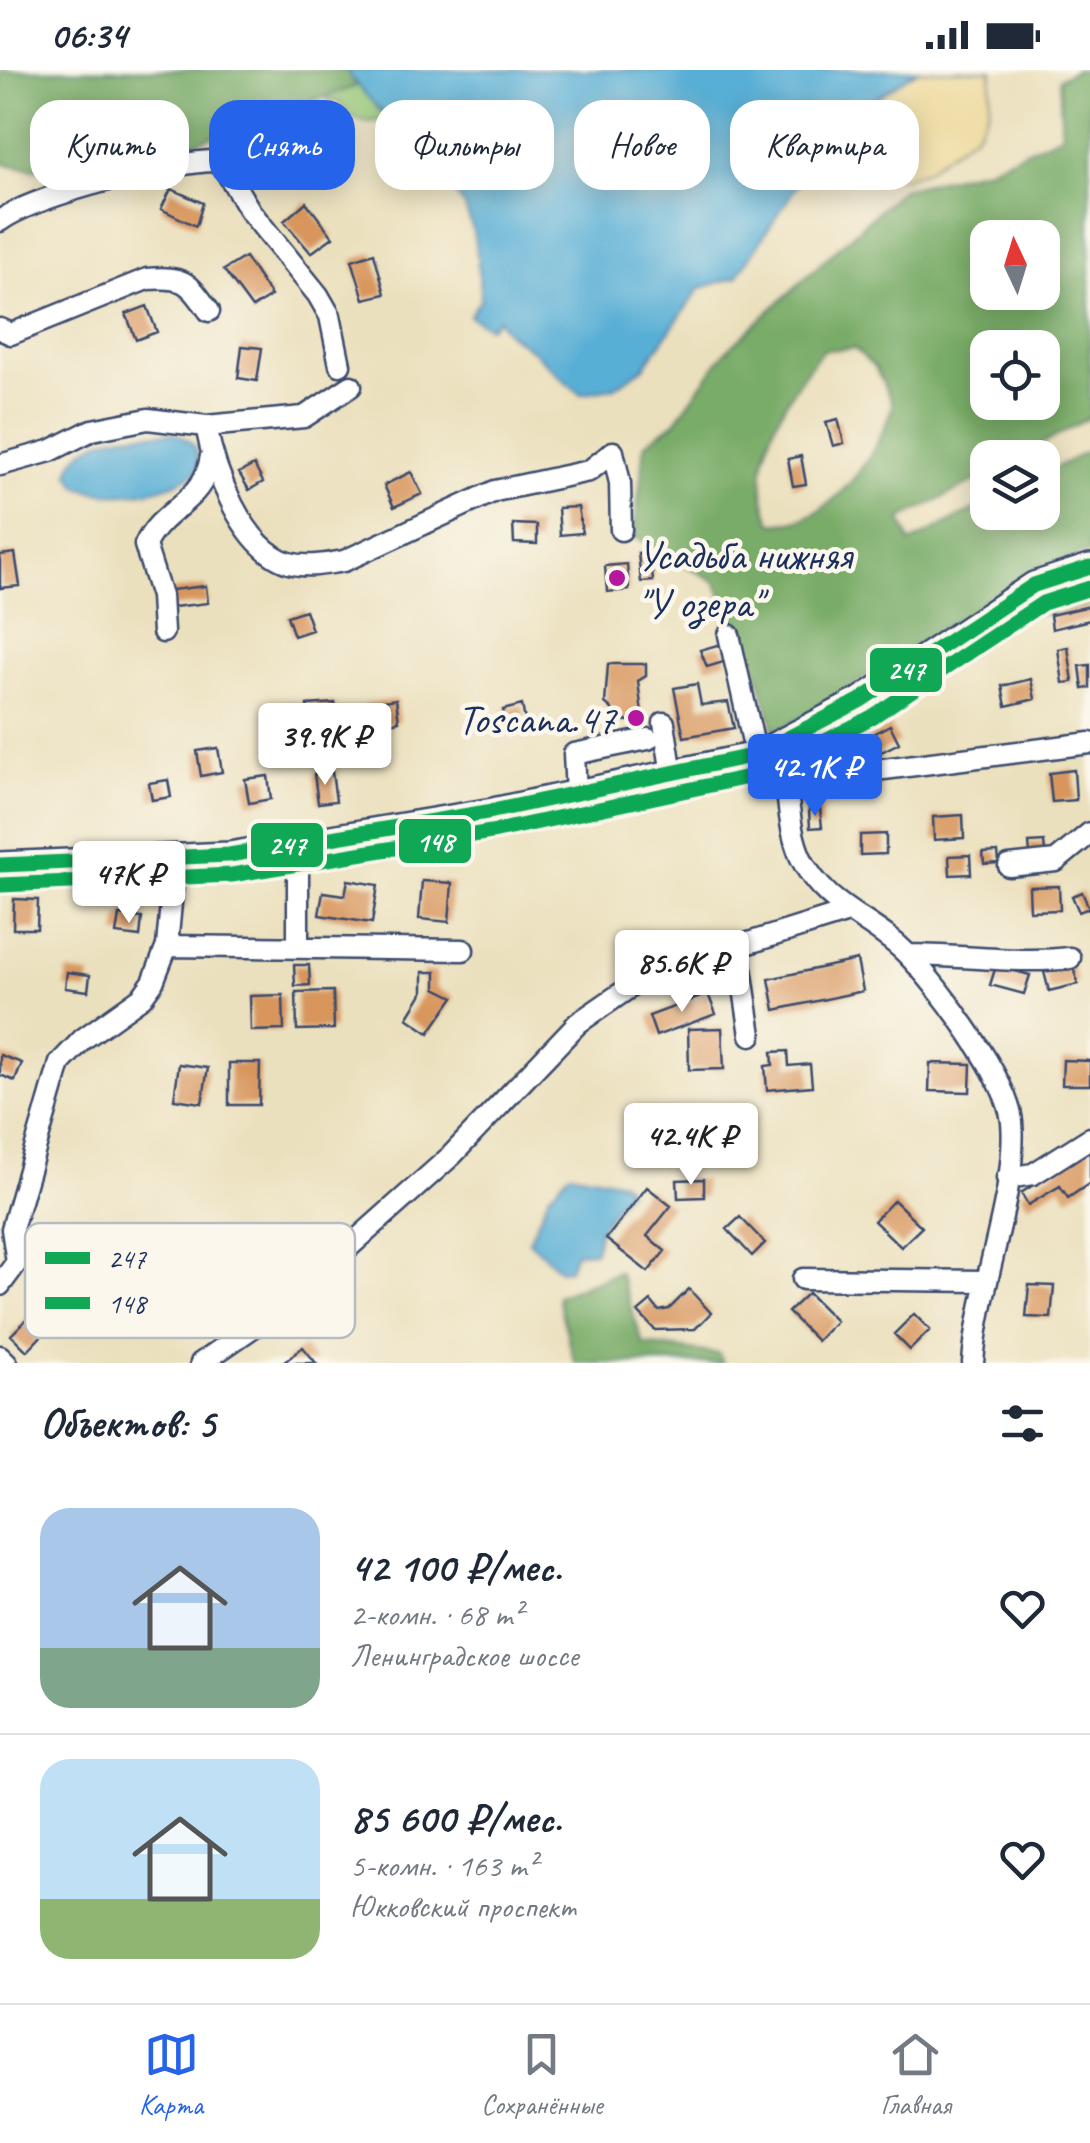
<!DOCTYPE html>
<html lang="ru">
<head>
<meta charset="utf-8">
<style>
	:root { --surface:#fff; --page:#f2f2f3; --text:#1f2937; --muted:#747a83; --line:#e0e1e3; --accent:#2563eb }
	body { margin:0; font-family:Caveat,sans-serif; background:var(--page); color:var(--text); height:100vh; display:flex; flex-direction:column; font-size:38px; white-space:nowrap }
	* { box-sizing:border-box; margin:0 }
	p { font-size:32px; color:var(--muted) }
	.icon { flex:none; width:55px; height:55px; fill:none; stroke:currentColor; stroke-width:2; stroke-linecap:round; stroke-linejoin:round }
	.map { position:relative; height:1293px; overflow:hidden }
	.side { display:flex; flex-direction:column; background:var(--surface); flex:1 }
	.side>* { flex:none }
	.banner { position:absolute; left:30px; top:30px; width:1030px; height:90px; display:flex; gap:20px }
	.needle { width:65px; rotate:356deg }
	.controls { position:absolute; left:970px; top:150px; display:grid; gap:20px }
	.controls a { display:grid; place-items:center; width:90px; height:90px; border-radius:20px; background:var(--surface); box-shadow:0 5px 25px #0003; font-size:50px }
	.price { position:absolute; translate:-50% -85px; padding:0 22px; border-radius:10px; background:#fff; color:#222; font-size:32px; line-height:65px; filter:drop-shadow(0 2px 5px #0008) }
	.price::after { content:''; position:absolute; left:50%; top:60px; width:30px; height:22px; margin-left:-15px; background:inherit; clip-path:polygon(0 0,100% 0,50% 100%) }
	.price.active { background:var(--accent); color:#fff }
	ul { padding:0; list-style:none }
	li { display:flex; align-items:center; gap:30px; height:250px; padding:0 40px }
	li+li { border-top:2px solid var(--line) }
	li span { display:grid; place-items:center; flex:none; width:280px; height:200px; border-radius:30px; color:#555 }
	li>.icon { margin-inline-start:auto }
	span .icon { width:120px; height:120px; fill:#fffc; stroke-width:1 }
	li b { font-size:42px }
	h2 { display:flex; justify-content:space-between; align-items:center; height:120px; padding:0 40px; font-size:42px }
	.chip { padding:0 35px; border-radius:30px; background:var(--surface); box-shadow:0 5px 25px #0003; font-size:35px; line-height:90px }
	.chip.active { background:var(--accent); color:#fff }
	.status { display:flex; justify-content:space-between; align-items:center; height:70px; padding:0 50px; background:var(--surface); direction:ltr }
	.status svg { height:28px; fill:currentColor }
	.tabs { display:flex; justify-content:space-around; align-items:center; height:140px; border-top:2px solid var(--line); background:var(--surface); font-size:28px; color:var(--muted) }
	.tabs a { display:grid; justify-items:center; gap:5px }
	.tabs .active { color:var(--accent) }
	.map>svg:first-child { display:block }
</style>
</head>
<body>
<div class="status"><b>06:34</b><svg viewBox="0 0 49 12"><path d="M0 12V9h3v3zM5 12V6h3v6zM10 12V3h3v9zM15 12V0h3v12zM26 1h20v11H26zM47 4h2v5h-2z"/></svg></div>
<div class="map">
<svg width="1090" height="1293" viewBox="0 0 1090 1293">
	<rect width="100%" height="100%" fill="#fbf7ec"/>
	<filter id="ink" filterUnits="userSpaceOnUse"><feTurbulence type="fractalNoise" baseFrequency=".01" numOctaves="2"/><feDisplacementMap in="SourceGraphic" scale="20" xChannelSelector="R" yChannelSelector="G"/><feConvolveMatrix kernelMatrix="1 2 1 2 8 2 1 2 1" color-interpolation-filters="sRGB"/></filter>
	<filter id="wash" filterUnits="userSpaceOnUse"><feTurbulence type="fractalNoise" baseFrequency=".0048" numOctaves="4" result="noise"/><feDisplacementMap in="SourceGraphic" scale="40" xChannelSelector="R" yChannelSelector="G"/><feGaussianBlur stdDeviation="2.25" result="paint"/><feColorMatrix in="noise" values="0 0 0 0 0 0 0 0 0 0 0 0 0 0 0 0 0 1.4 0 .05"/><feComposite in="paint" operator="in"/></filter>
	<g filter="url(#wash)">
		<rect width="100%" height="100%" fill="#ebe0bd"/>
		<path fill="#97c878" stroke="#597c6b" stroke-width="2.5" d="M296,0H346L386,48L368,53L347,46L339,31H330Z"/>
		<path fill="#79ac68" stroke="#4a6e63" stroke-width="2.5" fill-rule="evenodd" d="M0,0H346L356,16L190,74L73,106L0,93Z
			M1075,0H1090V347L1019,387L988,388L987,405L901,449L910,473L987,433L988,442H1042L1043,404L1090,380V483L1043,495L775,664L758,604L716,512L634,466L645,374L675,352L725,282L902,119L986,99L1062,65L1059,9ZM988,168H1042V222H988ZM854,278L875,297L893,334C879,384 830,458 772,453C743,392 785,326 823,280ZM988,278H1042V332H988Z
			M1090,515V536L1050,545L1031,543C1039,526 1072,518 1090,515Z
			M619,1202L643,1274L719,1284L723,1293H575L557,1226Z"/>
		<path fill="#eeda9e" stroke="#84847e" stroke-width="2.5" d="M918,0H992L989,40L976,63L926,100L902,109L861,97L804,108C831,59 873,29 918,0Z"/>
		<path fill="#58afd5" stroke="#3a6f9a" stroke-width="2.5" d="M346,0H918L866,34L818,83L737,207L700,218L644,297L615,317L581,324C562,311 550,295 533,281C519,269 506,267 498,249L489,257L469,246L481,229C478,199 478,164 464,137C435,83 380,49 346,0Z
			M172,363C194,369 199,379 198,401C165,423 114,432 77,416L69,403C81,362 136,363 172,363Z
			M570,1102L622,1112L628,1119L600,1157L595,1181L575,1182L569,1199L560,1200L529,1171L549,1125Z"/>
		<g id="blocks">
			<path fill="#d8965d" d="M234,58L248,82L235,87L222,64Z
				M274,58L301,102L277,116L254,70Z
				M171,119L203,133L196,156L161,139Z
				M306,132L333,167L311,183L284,151Z
				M374,183L385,224L364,229L352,190Z
				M245,187L271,226L252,238L224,200Z
				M147,236L157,262L136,270L126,244Z
				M242,276L262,278L257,311L238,308Z
				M838,349L844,373L833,376L826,352Z
				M801,386L806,414L793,416L788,389Z
				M254,395L263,412L249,420L239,403Z
				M411,402L422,424L394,437L384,415Z
				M578,437L582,463L560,465L558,438Z
				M513,454L537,455V474L514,473Z
				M650,482L653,511L641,512L638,483Z
				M15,483L20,516L0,518V485Z
				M627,494L629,520L607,522L605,496Z
				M206,516L208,533L173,537L171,520Z
				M1090,536V550L1052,559L1050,545Z
				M305,540L312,560L294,566L287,546Z
				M717,575L724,578L727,591L707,597L700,580Z
				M1068,577L1073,612L1063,613L1058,579Z
				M608,594H646V606L638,611L643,652L614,650L612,639L605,633Z
				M1090,595V618L1083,619L1080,596Z
				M1031,609L1035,629L1006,636L1002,616Z
				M697,614L701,635L728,632L734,658L684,667L674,618Z
				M396,629L399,651L369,657L365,634Z
				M335,633L338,664L310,667L307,635Z
				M522,635L526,655L507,660L503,640Z
				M890,655L899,673L877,684L869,666Z
				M218,678L222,702L201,706L197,681Z
				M1074,700L1076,730L1052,732L1049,703Z
				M332,702L336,731L318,733L314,704Z
				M268,706L271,729L249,733L245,709Z
				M168,710L171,727L152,730L149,713Z
				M820,739L822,757L810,758L809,740Z
				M963,745L964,768L934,770L933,747Z
				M886,764V784L860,785V765Z
				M1044,772L1045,782L1030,784L1029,773Z
				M998,782L999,793L984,794L983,783Z
				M970,785L971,804L950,805L949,786Z
				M348,810L378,815L372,853L319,845L323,822L345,825Z
				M422,811L452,813L449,852L419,849Z
				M1059,816L1060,840L1030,841L1029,817Z
				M1082,822L1089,838L1079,842L1072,826Z
				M14,829L38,830L37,859H13Z
				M119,845L142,848L140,867L116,864Z
				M857,890L863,921L775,940L769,909Z
				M294,895H309L310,915L295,916Z
				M1073,895L1078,914L1049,921L1044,902Z
				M996,896L1030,905L1024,924L990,915Z
				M67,902L90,905L88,921L65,918Z
				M423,902H436V918L454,927L429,963L407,948L423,922Z
				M333,921L334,959L297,960L296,922Z
				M708,924L716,944L656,966L649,946Z
				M283,925L284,960L251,961L250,926Z
				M722,958L724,999L689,1000L688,959Z
				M788,981L789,996L810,994L812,1016L767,1020L765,996L773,995L772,982Z
				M0,985L22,993L15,1011L0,1005Z
				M1063,990L1090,991V1015H1062Z
				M229,993H260L259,1035H229Z
				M930,993L971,994L970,1022L929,1021Z
				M179,994L208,998L202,1033L174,1029Z
				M1090,1078V1113L1068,1128L1060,1116L1028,1135L1021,1123Z
				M704,1109V1127L678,1128L677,1110Z
				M647,1117L671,1136L647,1166L665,1181L648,1202L606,1169Z
				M894,1130L922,1157L901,1177L874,1151Z
				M740,1147L765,1173L752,1186L727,1159Z
				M1029,1215L1054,1216L1051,1248L1026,1247Z
				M689,1219L711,1243L695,1259L655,1260L638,1242L651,1231L659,1241L669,1239Z
				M808,1223L836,1251L817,1271L788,1242Z
				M914,1244L930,1260L910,1280L894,1264Z
				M29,1247L45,1262L27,1281L11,1265Z
				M303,1277L316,1293H283Z"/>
		</g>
	</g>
	<g filter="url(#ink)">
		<use href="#blocks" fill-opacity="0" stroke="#3a4a6c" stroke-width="2.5"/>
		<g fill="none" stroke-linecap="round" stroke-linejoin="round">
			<g stroke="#3a4a6c" stroke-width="25">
				<path id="minor" d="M0,151C33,125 178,89 220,91L250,141L318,225L330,246L340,295
					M0,259L11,264L147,209C185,206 188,212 209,241
					M206,356C214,400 242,478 289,493C307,498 326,494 344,491L495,421L589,401L613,382
					M613,382L620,413L621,460
					M0,395L50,381L92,360L148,349L206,356L304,347L351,316
					M163,562L161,526L145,475C163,436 204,434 211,386
					M729,565L756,685
					M664,653L672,705
					M777,676C791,712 785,753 801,788C825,838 872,848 907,884C938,915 1008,1009 1012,1052C1018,1121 978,1218 973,1293
					M789,711L1090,673
					M576,723L574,684L648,669
					M1009,796L1056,791L1090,763
					M167,876L463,880
					M298,877V789
					M738,878L751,965
					M908,885C961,885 1021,894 1070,888
					M1007,1108L1033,1104L1090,1068
					M803,1209L985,1211
					M0,1215L17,1192L12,1159L60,993L83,969L142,927L153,912L167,876L175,790
					M0,1286L7,1293
					M201,1293L278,1240L451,1086L578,953L649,904L845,843"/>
			</g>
			<g stroke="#3a4a6c" stroke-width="30">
				<path id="major" d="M0,795L229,785L493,741L756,685L861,630L1034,515L1090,497"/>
			</g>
			<use href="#minor" stroke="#fff" stroke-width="20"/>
			<use href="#major" stroke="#fff" stroke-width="25"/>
			<g stroke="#fbf7ec" stroke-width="22">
				<path id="bus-1" d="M0,795L229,785L493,741L756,685L861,630L1034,515L1090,497"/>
			</g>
			<g stroke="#fbf7ec" stroke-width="22">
				<path id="bus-2" d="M1,815L232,805L497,761L762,704L872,647L1043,533L1090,518"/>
			</g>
			<use href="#bus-1" stroke="#10a855" stroke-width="15"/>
			<use href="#bus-2" stroke="#10a855" stroke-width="15"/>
		</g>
	</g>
	<g fill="#b5179e" stroke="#fbf7ec" stroke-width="4">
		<circle cx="617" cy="508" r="10"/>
		<circle cx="636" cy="648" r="10"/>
	</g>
	<g text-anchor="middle" stroke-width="9" stroke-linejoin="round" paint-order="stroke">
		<g font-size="42" fill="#1b2f5e" stroke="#fbf7ec" text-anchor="start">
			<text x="637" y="499">Усадьба нижняя<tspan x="637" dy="48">"У озера"</tspan></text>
			<text x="616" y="663" text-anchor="end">Toscana.47</text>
		</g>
	</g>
	<rect x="25" y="1153" width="330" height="115" rx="15" fill="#fbf7ec" stroke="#b8bbc1" stroke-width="2.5"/>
	<rect x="45" y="1182" width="45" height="12" fill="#10a855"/>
	<rect x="45" y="1227" width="45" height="12" fill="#10a855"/>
	<g font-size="28" fill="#1b2f5e">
		<text x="108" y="1198">247</text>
		<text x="108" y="1243">148</text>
	</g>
	<g stroke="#fbf7ec" stroke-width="4">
		<rect x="868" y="576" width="76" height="48" rx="10" fill="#10a855"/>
		<rect x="397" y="747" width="76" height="48" rx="10" fill="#10a855"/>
		<rect x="249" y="751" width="76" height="48" rx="10" fill="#10a855"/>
	</g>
	<g font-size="28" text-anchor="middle" font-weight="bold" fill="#fff">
		<text x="906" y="610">247</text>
		<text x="435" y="781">148</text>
		<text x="287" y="785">247</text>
	</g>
</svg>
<div class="controls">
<a><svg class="needle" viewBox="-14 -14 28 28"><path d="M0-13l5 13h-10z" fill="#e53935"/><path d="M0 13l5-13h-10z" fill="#747a83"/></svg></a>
<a><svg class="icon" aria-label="locate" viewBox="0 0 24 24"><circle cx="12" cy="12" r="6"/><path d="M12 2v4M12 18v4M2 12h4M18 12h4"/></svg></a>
<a><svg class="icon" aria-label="layers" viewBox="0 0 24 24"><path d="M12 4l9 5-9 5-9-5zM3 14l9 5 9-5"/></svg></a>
</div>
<b class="price" style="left:325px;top:718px">39.9K ₽</b>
<b class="price active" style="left:815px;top:749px">42.1K ₽</b>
<b class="price" style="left:129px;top:856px">47K ₽</b>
<b class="price" style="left:682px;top:945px">85.6K ₽</b>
<b class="price" style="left:691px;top:1118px">42.4K ₽</b>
<div class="banner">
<a class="chip">Купить</a>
<a class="chip active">Снять</a>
<a class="chip">Фильтры</a>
<a class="chip">Новое</a>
<a class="chip">Квартира</a>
</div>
</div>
<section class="side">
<h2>Объектов: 5<svg class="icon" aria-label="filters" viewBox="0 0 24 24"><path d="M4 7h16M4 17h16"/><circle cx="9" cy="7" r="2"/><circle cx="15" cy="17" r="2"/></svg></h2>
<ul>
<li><span style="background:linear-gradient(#a9c7e8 70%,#7fa58c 0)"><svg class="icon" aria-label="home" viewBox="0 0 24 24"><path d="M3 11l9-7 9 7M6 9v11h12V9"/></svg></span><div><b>42 100 ₽/мес.</b><p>2-комн. · 68 m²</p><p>Ленинградское шоссе</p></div><svg class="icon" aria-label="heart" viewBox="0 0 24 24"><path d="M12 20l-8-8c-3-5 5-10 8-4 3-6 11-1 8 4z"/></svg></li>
<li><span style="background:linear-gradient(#bfe0f5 70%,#8fb573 0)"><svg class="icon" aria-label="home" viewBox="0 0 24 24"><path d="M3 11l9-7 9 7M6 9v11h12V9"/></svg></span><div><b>85 600 ₽/мес.</b><p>5-комн. · 163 m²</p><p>Юкковский проспект</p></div><svg class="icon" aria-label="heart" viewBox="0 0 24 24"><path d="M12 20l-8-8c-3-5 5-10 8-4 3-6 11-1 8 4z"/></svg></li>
</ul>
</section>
<nav class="tabs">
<a class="active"><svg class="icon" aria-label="map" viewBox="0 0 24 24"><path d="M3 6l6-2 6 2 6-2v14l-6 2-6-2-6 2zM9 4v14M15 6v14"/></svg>Карта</a>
<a><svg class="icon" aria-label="saved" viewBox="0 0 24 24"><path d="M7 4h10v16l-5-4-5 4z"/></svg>Сохранённые</a>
<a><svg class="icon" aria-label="home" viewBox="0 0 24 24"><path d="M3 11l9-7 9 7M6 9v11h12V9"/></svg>Главная</a>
</nav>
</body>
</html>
